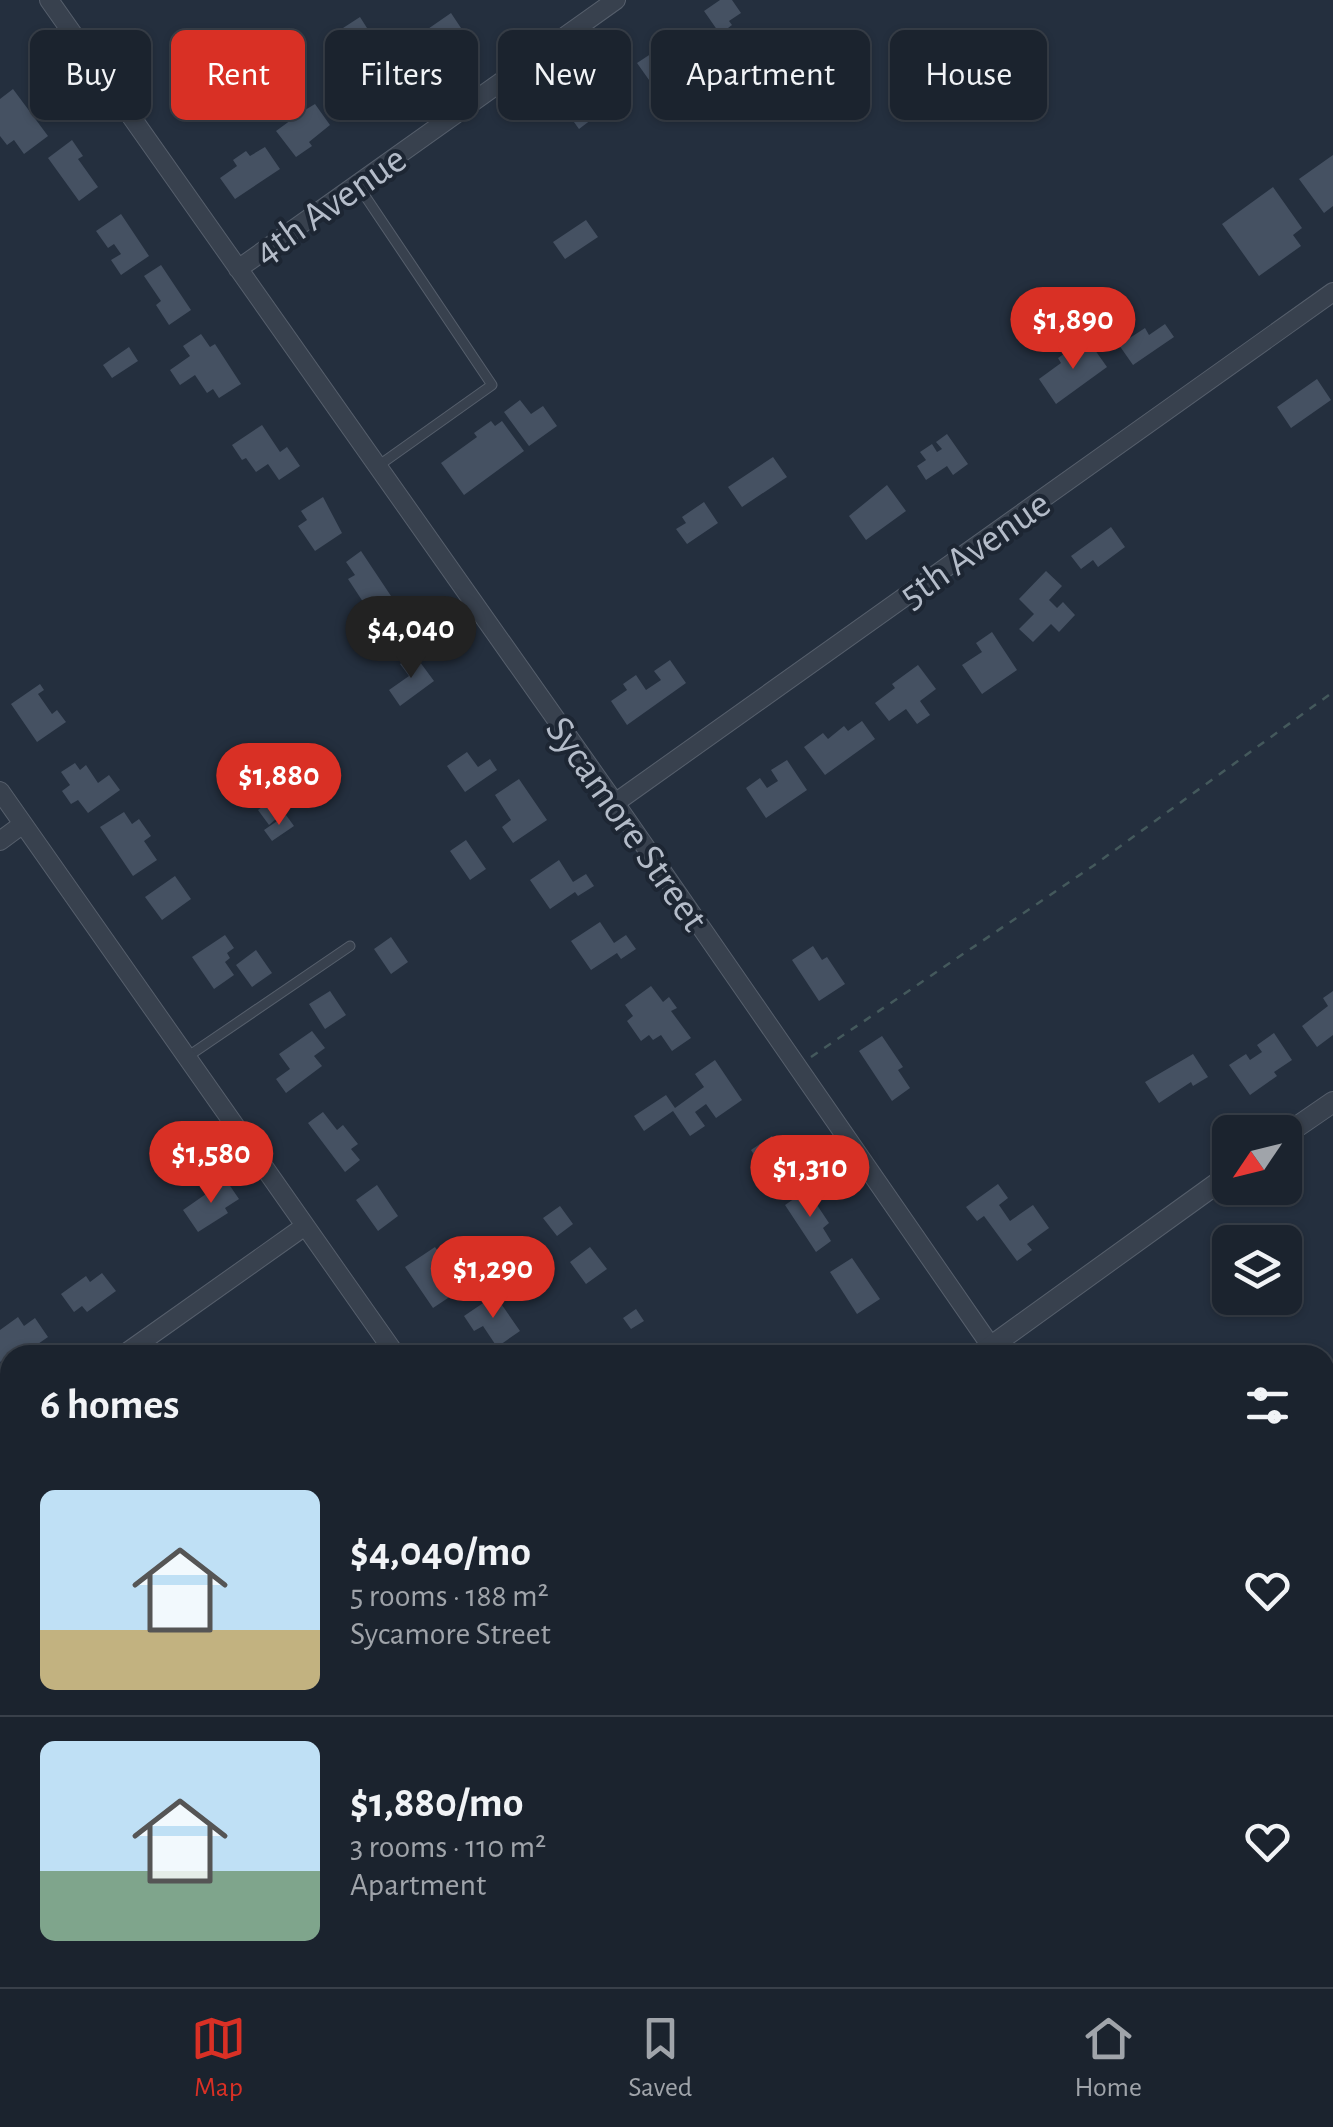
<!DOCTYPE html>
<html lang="en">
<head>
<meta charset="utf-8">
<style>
	:root { --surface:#1b232e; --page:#282f3a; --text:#f1f3f6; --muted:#a0a4aa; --line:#39404a; --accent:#d93025 }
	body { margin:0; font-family:"Alegreya Sans",sans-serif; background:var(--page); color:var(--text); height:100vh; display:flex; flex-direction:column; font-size:38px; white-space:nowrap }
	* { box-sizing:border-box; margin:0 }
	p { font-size:32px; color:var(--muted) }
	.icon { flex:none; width:55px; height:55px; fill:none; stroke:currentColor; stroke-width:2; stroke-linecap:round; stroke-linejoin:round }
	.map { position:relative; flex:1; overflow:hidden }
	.drawer { position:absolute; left:0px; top:1345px; width:1335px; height:642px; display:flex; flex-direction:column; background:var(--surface); border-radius:30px 30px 0 0; box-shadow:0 2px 8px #0004,0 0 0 2px var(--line) }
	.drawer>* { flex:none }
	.guide { position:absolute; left:30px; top:30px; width:1275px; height:90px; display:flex; gap:20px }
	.needle { width:65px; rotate:235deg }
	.fabs { position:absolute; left:1212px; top:1115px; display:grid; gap:20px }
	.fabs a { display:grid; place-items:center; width:90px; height:90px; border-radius:15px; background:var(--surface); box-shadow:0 2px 8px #0004,0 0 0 2px var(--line); font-size:50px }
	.price { position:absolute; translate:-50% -85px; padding:0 22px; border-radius:35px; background:var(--accent); color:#fff; font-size:32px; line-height:65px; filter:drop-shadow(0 2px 5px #0008) }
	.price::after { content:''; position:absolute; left:50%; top:60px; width:30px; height:22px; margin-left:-15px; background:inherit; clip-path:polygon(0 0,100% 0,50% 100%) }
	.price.current { background:#222; color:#fff }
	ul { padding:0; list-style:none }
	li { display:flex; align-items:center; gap:30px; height:250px; padding:0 40px }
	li+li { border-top:2px solid var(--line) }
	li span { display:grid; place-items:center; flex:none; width:280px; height:200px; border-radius:15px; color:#555 }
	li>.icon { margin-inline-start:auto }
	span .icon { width:120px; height:120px; fill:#fffc; stroke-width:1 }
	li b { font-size:42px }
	h2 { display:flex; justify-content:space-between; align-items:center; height:120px; padding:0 40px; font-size:42px }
	.chip { padding:0 35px; border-radius:15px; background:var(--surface); box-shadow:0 2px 8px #0004,0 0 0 2px var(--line); font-size:35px; line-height:90px }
	.chip.current { background:var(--accent); color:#fff }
	.menu { display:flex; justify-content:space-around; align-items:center; height:140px; border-top:2px solid var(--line); background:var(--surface); font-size:28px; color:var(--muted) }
	.menu a { display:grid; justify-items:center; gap:5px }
	.menu .current { color:var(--accent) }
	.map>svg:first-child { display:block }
</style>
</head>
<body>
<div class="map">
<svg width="1333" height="1987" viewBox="0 0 1333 1987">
	<rect width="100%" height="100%" fill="#242f3e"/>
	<path fill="#455162" d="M720,0H732L741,13L729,21L732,25L720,34L704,11Z
		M451,13L463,31L436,49L425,31Z
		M360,17L374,39L369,43L373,49L345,67L326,39Z
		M675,38L687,56L663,72L667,78L654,87L637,63Z
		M608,81L620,98L579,129L566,111Z
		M13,89L48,136L24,154L14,140L7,145L0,136V99Z
		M301,104L305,110L315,104L330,125L309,142L312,146L296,157L276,131L291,120L287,114Z
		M72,140L83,156L78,159L98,187L79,201L48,158Z
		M265,147L280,169L235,199L220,178L237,166L233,160L246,151L250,156Z
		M1333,155V206L1324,213L1299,179Z
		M1273,187L1302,228L1293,235L1301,246L1259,276L1222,224Z
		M121,214L149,256L121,275L111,260L121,254L114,244L108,248L96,231Z
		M586,220L598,237L565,259L553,242Z
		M161,265L191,310L169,325L156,305L161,301L144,276Z
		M1165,324L1174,337L1133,365L1119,345L1145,328L1149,335Z
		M201,334L210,347L215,344L241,384L219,398L213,389L207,393L195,375L180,385L170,370L190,356L183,346Z
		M1090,343L1107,367L1056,404L1039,379L1061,363L1058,358L1075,346L1078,351Z
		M129,347L138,361L112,378L103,365Z
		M1317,379L1331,400L1291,428L1277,407Z
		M520,400L531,414L543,406L557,426L529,446L504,412Z
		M491,421L495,426L502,421L524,451L464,495L441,463L477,437L474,433Z
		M262,425L280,452L287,447L300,466L279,480L268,464L256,472L246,458L242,460L232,445Z
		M947,434L968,464L953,475L947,466L926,480L917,466L926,460L920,452L932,444L937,452L942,449L936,442Z
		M773,457L787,477L742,507L728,487Z
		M887,485L906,511L866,540L849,516Z
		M323,497L342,533L315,551L298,526L307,520L301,511Z
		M704,502L718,523L687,544L676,529L686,523L682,517Z
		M1111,527L1125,547L1098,567L1093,560L1081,569L1071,556Z
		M361,551L391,596L369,611L348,579L355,575L346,562Z
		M1046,571L1062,586L1049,600L1057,608L1063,602L1075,615L1059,632L1051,624L1033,642L1019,629L1034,614L1019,599Z
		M992,632L1017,670L982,694L962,665L982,652L976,643Z
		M414,654L434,681L400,706L389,690L409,676L400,664Z
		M670,660L686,683L627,725L611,701L627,690L623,684L636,675L646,690L661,680L654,671Z
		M918,665L936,689L920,701L930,715L917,724L906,709L889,721L875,703L895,688L892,684Z
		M40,684L44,690L38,694L52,714L57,710L66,722L37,742L11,704Z
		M862,721L875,739L825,775L804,747L823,733L828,739L844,726L848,731Z
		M467,752L478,767L490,759L497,770L465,792L447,766Z
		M787,760L807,790L766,818L746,788L760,778L767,788L778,781L771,770Z
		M75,763L80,770L86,765L98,783L109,775L120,790L88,813L78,800L71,804L62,791L70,785L61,772Z
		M519,779L547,820L513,843L502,827L511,820L495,795Z
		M266,804L277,818L269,825L258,810Z
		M124,812L132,824L139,819L151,836L144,841L157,860L133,876L100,827Z
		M286,815L294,826L272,841L264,830Z
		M466,840L486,869L470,880L450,851Z
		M559,860L573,882L586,874L594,886L578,896L575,892L550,909L530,880Z
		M175,876L191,899L162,920L145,897Z
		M600,922L614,943L626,935L636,949L621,959L617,953L591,970L571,941Z
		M225,935L234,948L227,953L230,958L225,962L234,975L214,989L192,957Z
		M391,937L408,962L391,974L374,949Z
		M813,946L822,960L827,957L845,984L819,1001L792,960Z
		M256,950L272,973L252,987L236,965Z
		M651,986L663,1002L669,997L677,1008L671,1011L691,1038L672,1051L661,1035L653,1040L649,1035L641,1041L627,1021L633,1016L625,1005Z
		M330,991L346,1015L325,1029L309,1004Z
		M1333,991V1035L1317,1047L1302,1026L1328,1006L1323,998Z
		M312,1031L325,1048L314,1056L322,1066L286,1093L276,1079L290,1069L279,1054Z
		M1274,1033L1292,1060L1274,1072L1277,1076L1250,1095L1229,1065L1246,1054L1250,1060L1262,1052L1257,1045Z
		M882,1036L903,1067L898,1070L910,1088L892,1101L859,1051Z
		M1193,1054L1208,1077L1193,1086L1191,1082L1159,1103L1145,1082Z
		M715,1060L742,1100L716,1118L706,1104L695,1112L705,1126L690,1136L673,1111L644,1131L634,1116L666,1095L675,1108L704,1087L695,1074Z
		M323,1112L337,1130L343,1125L358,1144L351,1149L360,1160L345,1172L308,1123Z
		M772,1136L799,1177L778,1191L751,1150Z
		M226,1180L239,1199L225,1208L228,1213L198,1232L183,1210Z
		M998,1184L1008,1198L999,1205L1010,1221L1033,1205L1049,1228L1027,1244L1032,1250L1017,1261L984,1216L977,1221L966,1207Z
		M377,1185L398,1216L378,1231L356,1200Z
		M807,1190L829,1223L823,1228L831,1241L816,1252L785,1205Z
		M560,1206L573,1224L557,1236L543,1218Z
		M435,1247L463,1288L433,1308L405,1267Z
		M590,1247L607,1269L586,1284L570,1262Z
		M852,1258L880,1299L857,1314L830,1272Z
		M102,1273L116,1291L87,1312L82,1306L74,1312L61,1294L86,1276L90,1282Z
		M495,1295L520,1331L497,1347L483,1326L474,1331L464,1316Z
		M636,1309L644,1321L631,1329L623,1318Z
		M18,1317L24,1326L35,1318L48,1337L22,1355L14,1352L0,1362V1330Z
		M1325,1356L1333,1367V1382L1325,1387Z
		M1333,1597V1634L1325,1639V1602Z
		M0,1940L10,1954V1975L0,1982Z
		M1333,1951V1980L1325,1968V1957Z
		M212,1978H234L241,1987H212L217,1984Z
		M245,1978H308L310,1980L300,1987H282L278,1981L269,1987H252Z
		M755,1978H777L784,1987H750L747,1983Z"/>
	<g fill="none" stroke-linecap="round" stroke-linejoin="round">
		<g stroke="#565f6c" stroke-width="11">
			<path id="service" d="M357,184L492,385L378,466
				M187,1057L350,946"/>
		</g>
		<g stroke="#565f6c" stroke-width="20">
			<path id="minor" d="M49,0L615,803L997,1355
				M238,269L616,0
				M0,791L396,1355
				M615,803L1333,292
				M0,841L23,824
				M123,1355L305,1226
				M0,1442L10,1435
				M1325,1813L1333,1824
				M833,1978L840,1987"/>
		</g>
		<g stroke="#565f6c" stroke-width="22">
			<path id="tertiary" d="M1285,1135L1333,1102
				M979,1355L1230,1174
				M93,1987L107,1978"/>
		</g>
		<path stroke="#44595c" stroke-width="2.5" stroke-dasharray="8 8" stroke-linecap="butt" d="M811,1057L1093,866L1333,692"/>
		<use href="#service" stroke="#38414e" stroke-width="9"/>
		<use href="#minor" stroke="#38414e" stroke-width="18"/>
		<use href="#tertiary" stroke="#38414e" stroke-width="20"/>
	</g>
	<g text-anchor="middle" stroke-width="8" stroke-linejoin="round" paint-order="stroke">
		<g font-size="40" fill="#b4bcc9" stroke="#1d2633">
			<text transform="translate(329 204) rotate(-35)" y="14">4th Avenue</text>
			<text transform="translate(974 548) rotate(-35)" y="14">5th Avenue</text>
			<text transform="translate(628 823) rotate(55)" y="14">Sycamore Street</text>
		</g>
	</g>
</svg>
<div class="fabs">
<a><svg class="needle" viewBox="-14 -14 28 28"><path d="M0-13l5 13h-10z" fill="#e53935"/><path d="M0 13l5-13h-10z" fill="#a0a4aa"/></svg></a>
<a><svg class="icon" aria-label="layers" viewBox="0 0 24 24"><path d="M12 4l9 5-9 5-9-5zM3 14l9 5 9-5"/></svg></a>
</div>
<b class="price" style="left:1073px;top:372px">$1,890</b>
<b class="price current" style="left:411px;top:681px">$4,040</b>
<b class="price" style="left:279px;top:828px">$1,880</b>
<b class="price" style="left:211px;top:1206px">$1,580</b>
<b class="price" style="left:810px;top:1220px">$1,310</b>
<b class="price" style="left:493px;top:1321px">$1,290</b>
<div class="guide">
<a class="chip">Buy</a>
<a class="chip current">Rent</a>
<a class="chip">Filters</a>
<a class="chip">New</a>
<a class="chip">Apartment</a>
<a class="chip">House</a>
</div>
<section class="drawer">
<h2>6 homes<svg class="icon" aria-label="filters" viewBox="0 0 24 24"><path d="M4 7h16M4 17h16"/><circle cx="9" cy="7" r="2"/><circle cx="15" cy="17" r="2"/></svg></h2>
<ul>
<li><span style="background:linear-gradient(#bfe0f5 70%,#c2b280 0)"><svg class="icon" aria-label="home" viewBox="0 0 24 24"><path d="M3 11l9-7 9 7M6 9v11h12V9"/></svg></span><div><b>$4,040/mo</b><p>5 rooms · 188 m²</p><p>Sycamore Street</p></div><svg class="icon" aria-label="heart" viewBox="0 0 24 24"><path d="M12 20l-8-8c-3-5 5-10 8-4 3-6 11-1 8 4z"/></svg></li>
<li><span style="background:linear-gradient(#bfe0f5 65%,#7fa58c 0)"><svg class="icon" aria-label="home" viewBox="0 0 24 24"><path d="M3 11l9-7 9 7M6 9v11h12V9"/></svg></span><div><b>$1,880/mo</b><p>3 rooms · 110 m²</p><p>Apartment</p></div><svg class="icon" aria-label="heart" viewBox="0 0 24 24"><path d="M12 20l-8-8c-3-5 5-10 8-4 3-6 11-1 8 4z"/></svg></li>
</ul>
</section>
</div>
<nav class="menu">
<a class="current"><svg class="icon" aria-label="map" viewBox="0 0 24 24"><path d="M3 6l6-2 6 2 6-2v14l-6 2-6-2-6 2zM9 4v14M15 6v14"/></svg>Map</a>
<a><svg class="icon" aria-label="saved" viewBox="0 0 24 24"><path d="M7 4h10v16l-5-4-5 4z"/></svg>Saved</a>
<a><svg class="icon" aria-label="home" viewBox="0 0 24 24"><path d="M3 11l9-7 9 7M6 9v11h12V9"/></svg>Home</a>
</nav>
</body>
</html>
